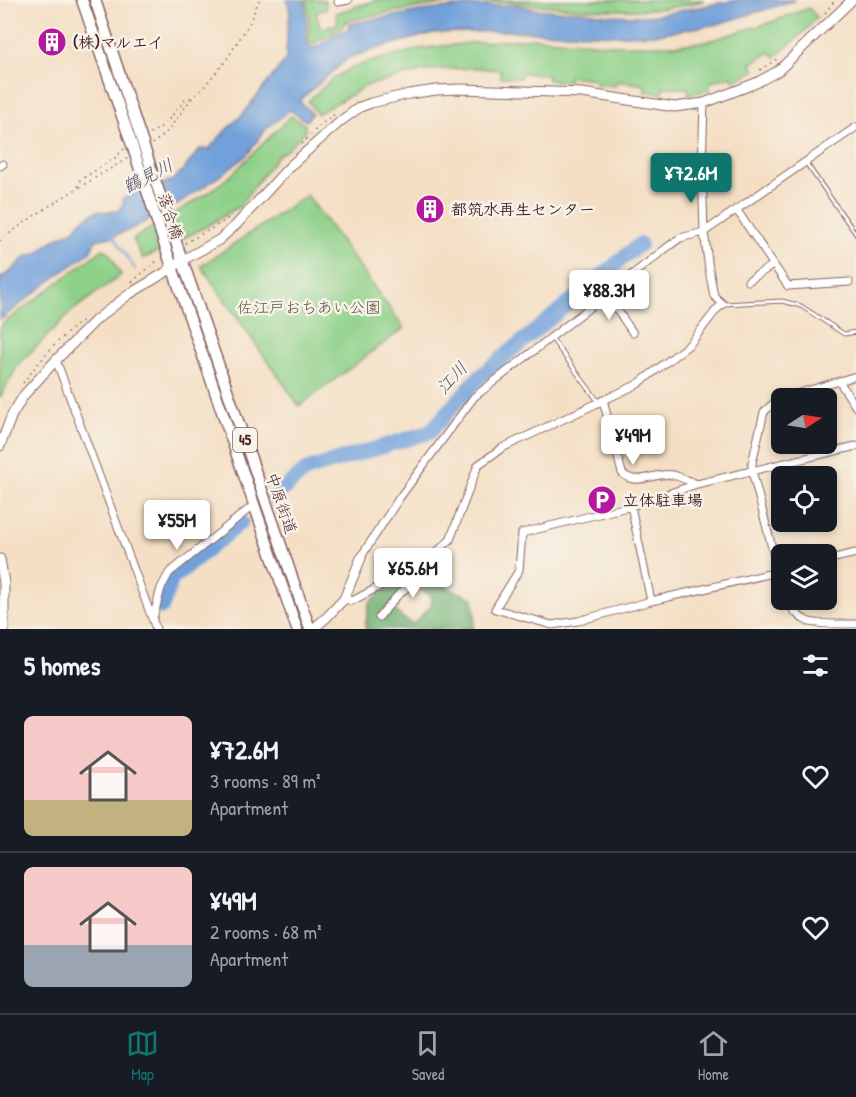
<!DOCTYPE html>
<html lang="en">
<head>
<meta charset="utf-8">
<style>
	:root { --surface:#171b24; --page:#20242c; --text:#f1f3f6; --muted:#9ea1a6; --line:#363941; --accent:#0f766e }
	body { margin:0; font-family:"Patrick Hand","Klee One",sans-serif; background:var(--page); color:var(--text); height:100vh; display:flex; flex-direction:column; font-size:22px; white-space:nowrap }
	* { box-sizing:border-box; margin:0 }
	p { font-size:20px; color:var(--muted) }
	.icon { flex:none; width:33px; height:33px; fill:none; stroke:currentColor; stroke-width:2; stroke-linecap:round; stroke-linejoin:round }
	.map { position:relative; height:629px; overflow:hidden }
	.panel { display:flex; flex-direction:column; background:var(--surface); flex:1 }
	.panel>* { flex:none }
	.needle { width:39px; rotate:78deg }
	.tools { position:absolute; left:771px; top:388px; display:grid; gap:12px }
	.tools a { display:grid; place-items:center; width:66px; height:66px; border-radius:9px; background:var(--surface); box-shadow:0 3px 9px #0003; font-size:30px }
	.price { position:absolute; translate:-50% -51px; padding:0 14px; border-radius:6px; background:#fff; color:#222; font-size:20px; line-height:39px; filter:drop-shadow(0 2px 3px #0008) }
	.price::after { content:''; position:absolute; left:50%; top:36px; width:18px; height:14px; margin-left:-9px; background:inherit; clip-path:polygon(0 0,100% 0,50% 100%) }
	.price.selected { background:var(--accent); color:#fff }
	ul { padding:0; list-style:none }
	li { display:flex; align-items:center; gap:18px; height:150px; padding:0 24px }
	li+li { border-top:2px solid var(--line) }
	li span { display:grid; place-items:center; flex:none; width:168px; height:120px; border-radius:9px; color:#555 }
	li>.icon { margin-inline-start:auto }
	span .icon { width:72px; height:72px; fill:#fffc; stroke-width:1 }
	li b { font-size:26px }
	h2 { display:flex; justify-content:space-between; align-items:center; height:72px; padding:0 24px; font-size:26px }
	.menu { display:flex; justify-content:space-around; align-items:center; height:84px; border-top:2px solid var(--line); background:var(--surface); font-size:16px; color:var(--muted) }
	.menu a { display:grid; justify-items:center; gap:3px }
	.menu .selected { color:var(--accent) }
	.map>svg:first-child { display:block }
</style>
</head>
<body>
<div class="map">
<svg width="856" height="629" viewBox="0 0 856 629">
	<rect width="100%" height="100%" fill="#f7f3e8"/>
	<filter id="ink" filterUnits="userSpaceOnUse"><feTurbulence type="fractalNoise" baseFrequency=".0167" numOctaves="2"/><feDisplacementMap in="SourceGraphic" scale="12" xChannelSelector="R" yChannelSelector="G"/><feConvolveMatrix kernelMatrix="1 2 1 2 8 2 1 2 1" color-interpolation-filters="sRGB"/></filter>
	<filter id="wash" filterUnits="userSpaceOnUse"><feTurbulence type="fractalNoise" baseFrequency=".008" numOctaves="4" result="noise"/><feDisplacementMap in="SourceGraphic" scale="24" xChannelSelector="R" yChannelSelector="G"/><feGaussianBlur stdDeviation="1.35" result="paint"/><feColorMatrix in="noise" values="0 0 0 0 0 0 0 0 0 0 0 0 0 0 0 0 0 1.4 0 .05"/><feComposite in="paint" operator="in"/></filter>
	<g filter="url(#wash)">
		<rect width="100%" height="100%" fill="#f4dfc5"/>
		<path fill="#8dd088" stroke="#6c785a" stroke-width="1.5" d="M307,0H325L326,9L316,13L321,29L338,24L336,13L377,0H427L429,3L452,2L453,0H704C693,5 684,5 672,7C624,14 575,8 526,4C512,1 499,2 484,2C437,2 392,12 346,21L342,28L312,44L308,40L310,24Z
			M809,8L817,17L806,30L775,57L770,52L751,63L755,71L734,81L731,76L709,83L710,90L689,94L688,88L663,87V93L645,92V85L617,81L615,86L595,84V79L569,76L568,81L548,80V75L522,73L520,78L500,77L501,70L475,68L432,70L411,74L366,86L317,114L308,101L333,78L355,66L418,49L471,43L536,38L615,45H677L708,41L772,22Z
			M291,116L305,125V132L288,149L277,156L240,206L209,225L143,259L133,239L208,193L230,176Z
			M307,195L404,328L299,406L201,266Z
			M103,249L108,251L121,275L72,311L18,365L0,398V326Z"/>
		<path fill="#72b274" stroke="#5e6850" stroke-width="1.5" d="M423,578L473,598L475,617L473,629H365L369,603L381,592L400,586L395,610L401,617L413,624L431,606L432,597L417,586Z"/>
		<path fill="#71a0da" stroke="#5e6082" stroke-width="1.5" d="M287,0H305L307,24L306,40L311,48L320,45L334,35L349,29L348,24L420,11L467,6L517,5L536,9L557,11H578L607,15L643,16L657,15L736,0H796L718,24L658,34L623,35L506,31L434,33L385,46L348,58L299,101L312,113L306,121L290,110L266,129L247,155L221,175L180,203L131,229L111,237L96,240L89,253L58,275L0,320V278L10,272L25,257L36,254L55,239L74,230L82,220L97,211L108,212L118,211L123,206V198L173,180L183,170L200,149H209L226,130L242,115L286,59L287,32L290,12Z"/>
		<g fill="none" stroke-linecap="round" stroke-linejoin="round">
			<path stroke="#71a0da" stroke-width="2" d="M112,234L135,269"/>
			<path stroke="#71a0da" stroke-width="15" d="M273,498L306,470L430,432L477,379L640,244
				M162,607L172,579L241,522"/>
		</g>
	</g>
	<g filter="url(#ink)">
		<g fill="none" stroke-linecap="round" stroke-linejoin="round">
			<g stroke="#866261" stroke-width="5">
				<path id="lane" d="M806,163L856,234
					M724,304L782,301L801,306L844,334L856,332
					M552,339L598,401"/>
			</g>
			<g stroke="#866261" stroke-width="9">
				<path id="street" d="M338,2L348,0
					M0,166L3,164
					M736,209L788,286L849,282
					M748,281L773,265
					M607,295L633,333
					M56,360L156,629
					M839,381L856,407
					M603,400L622,473C637,488 655,471 673,475C681,477 689,481 697,484
					M631,506L651,601
					M361,558L364,552L400,497L474,397L669,246L680,238L704,232L856,127
					M826,560L856,553
					M782,571L651,601L578,621L552,625L495,609L519,570L522,533L631,506L697,484L856,446
					M782,586L752,471V463L764,412L777,400L856,376
					M344,599L352,601L424,563L450,540L478,465L502,448L638,384L690,344L717,309L723,304L714,296L709,269L704,232L702,168L704,103
					M786,600C791,608 798,617 807,621C815,625 845,624 856,624
					M379,617L397,596L413,582L424,564
					M153,618L161,588L169,573L254,505"/>
			</g>
			<g stroke="#866261" stroke-width="11">
				<path id="secondary" d="M0,446L12,415L24,395L56,360L97,319L128,295L166,272L183,260L219,240L236,225L290,166L342,120L360,107L371,103L409,94L436,90L461,89L582,93L675,107L704,103L756,83L778,71L852,0
					M0,559L4,583V629
					M313,629L326,618L344,599L361,558"/>
			</g>
			<g stroke="#866261" stroke-width="13">
				<path id="primary" d="M82,0L133,148
					M95,0L143,144
					M179,251L310,629
					M169,258L297,629"/>
			</g>
			<path stroke="#866261" stroke-width="1.5" stroke-dasharray="1.5 4.5" stroke-linecap="butt" d="M825,13L835,0
				M760,70L778,58
				M150,134L165,124L185,100L191,98
				M152,144L166,133L192,98L202,89L225,62L249,24L259,0
				M302,144L320,125L336,113
				M78,187L80,180L115,158L124,149
				M0,241C40,209 84,185 128,158
				M185,243L218,225L233,215
				M132,282L158,260
				M23,383C41,359 61,336 85,318"/>
			<use href="#lane" stroke="#fff" stroke-width="3"/>
			<use href="#street" stroke="#fff" stroke-width="7"/>
			<use href="#secondary" stroke="#fff" stroke-width="9"/>
			<use href="#primary" stroke="#fff" stroke-width="10"/>
			<g stroke="#866261" stroke-width="13" stroke-linecap="butt">
				<path id="primary-bridge" d="M143,144L179,251
					M133,148L169,258"/>
			</g>
			<use href="#primary-bridge" stroke="#fff" stroke-width="10"/>
		</g>
	</g>
	<defs>
		<g id="building-disc" transform="scale(1.5)"><circle r="9.5" fill="#b5179e" stroke="#f7f3e8"/><path d="M-4-6H4V6H1V3H-1V6H-4ZM-2.5-4.3h1.7v1.8h-1.7ZM.8-4.3h1.7v1.8H.8ZM-2.5-1h1.7V.8h-1.7ZM.8-1h1.7V.8H.8Z" fill="#fff"/></g>
		<g id="parking-disc" transform="scale(1.5)"><circle r="9.5" fill="#b5179e" stroke="#f7f3e8"/><path d="M-3.5-5.5H1a3.5 3.5 0 0 1 0 7H-1V5.5H-3.5ZM-1-3.4V-.6H.8a1.4 1.4 0 0 0 0-2.8Z" fill="#fff"/></g>
	</defs>
	<g fill-rule="evenodd">
		<use href="#building-disc" x="52" y="42"/>
		<use href="#building-disc" x="430" y="209"/>
		<use href="#parking-disc" x="602" y="500"/>
	</g>
	<g text-anchor="middle" stroke-width="5" stroke-linejoin="round" paint-order="stroke">
		<rect fill="#f7f3e8" stroke="#7e5f64" stroke-width="1.5" x="233" y="428" width="24" height="24" rx="4.5"/>
		<g font-size="15" font-weight="bold" fill="#4a1f2b">
			<text x="245" y="445">45</text>
		</g>
		<g font-size="16" font-weight="bold" fill="#4a1f2b" stroke="#f7f3e8" text-anchor="start">
			<text x="73" y="48">(株)マルエイ</text>
			<text x="451" y="215">都筑水再生センター</text>
			<text x="623" y="506">立体駐車場</text>
		</g>
		<g font-size="16" fill="#4a1f2b" stroke="#f7f3e8">
			<text transform="translate(171 216) rotate(72)" y="6">落合橋</text>
			<text transform="translate(282 503) rotate(71)" y="6">中原街道</text>
		</g>
		<g font-size="16" fill="#5e5447" stroke="#f7f3e8">
			<text x="309" y="313">佐江戸おちあい公園</text>
		</g>
		<g font-size="18" font-style="italic" fill="#5a5371" stroke="#f7f3e8">
			<text transform="translate(148 176) rotate(-27)" y="6">鶴見川</text>
			<text transform="translate(452 378) rotate(-47)" y="6">江川</text>
		</g>
	</g>
</svg>
<div class="tools">
<a><svg class="needle" viewBox="-14 -14 28 28"><path d="M0-13l5 13h-10z" fill="#e53935"/><path d="M0 13l5-13h-10z" fill="#9ea1a6"/></svg></a>
<a><svg class="icon" aria-label="locate" viewBox="0 0 24 24"><circle cx="12" cy="12" r="6"/><path d="M12 2v4M12 18v4M2 12h4M18 12h4"/></svg></a>
<a><svg class="icon" aria-label="layers" viewBox="0 0 24 24"><path d="M12 4l9 5-9 5-9-5zM3 14l9 5 9-5"/></svg></a>
</div>
<b class="price selected" style="left:691px;top:204px">¥72.6M</b>
<b class="price" style="left:609px;top:321px">¥88.3M</b>
<b class="price" style="left:633px;top:466px">¥49M</b>
<b class="price" style="left:177px;top:551px">¥55M</b>
<b class="price" style="left:413px;top:599px">¥65.6M</b>
</div>
<section class="panel">
<h2>5 homes<svg class="icon" aria-label="filters" viewBox="0 0 24 24"><path d="M4 7h16M4 17h16"/><circle cx="9" cy="7" r="2"/><circle cx="15" cy="17" r="2"/></svg></h2>
<ul>
<li><span style="background:linear-gradient(#f6c9c9 70%,#c2b280 0)"><svg class="icon" aria-label="home" viewBox="0 0 24 24"><path d="M3 11l9-7 9 7M6 9v11h12V9"/></svg></span><div><b>¥72.6M</b><p>3 rooms · 89 m²</p><p>Apartment</p></div><svg class="icon" aria-label="heart" viewBox="0 0 24 24"><path d="M12 20l-8-8c-3-5 5-10 8-4 3-6 11-1 8 4z"/></svg></li>
<li><span style="background:linear-gradient(#f6c9c9 65%,#9aa5b1 0)"><svg class="icon" aria-label="home" viewBox="0 0 24 24"><path d="M3 11l9-7 9 7M6 9v11h12V9"/></svg></span><div><b>¥49M</b><p>2 rooms · 68 m²</p><p>Apartment</p></div><svg class="icon" aria-label="heart" viewBox="0 0 24 24"><path d="M12 20l-8-8c-3-5 5-10 8-4 3-6 11-1 8 4z"/></svg></li>
</ul>
</section>
<nav class="menu">
<a class="selected"><svg class="icon" aria-label="map" viewBox="0 0 24 24"><path d="M3 6l6-2 6 2 6-2v14l-6 2-6-2-6 2zM9 4v14M15 6v14"/></svg>Map</a>
<a><svg class="icon" aria-label="saved" viewBox="0 0 24 24"><path d="M7 4h10v16l-5-4-5 4z"/></svg>Saved</a>
<a><svg class="icon" aria-label="home" viewBox="0 0 24 24"><path d="M3 11l9-7 9 7M6 9v11h12V9"/></svg>Home</a>
</nav>
</body>
</html>
